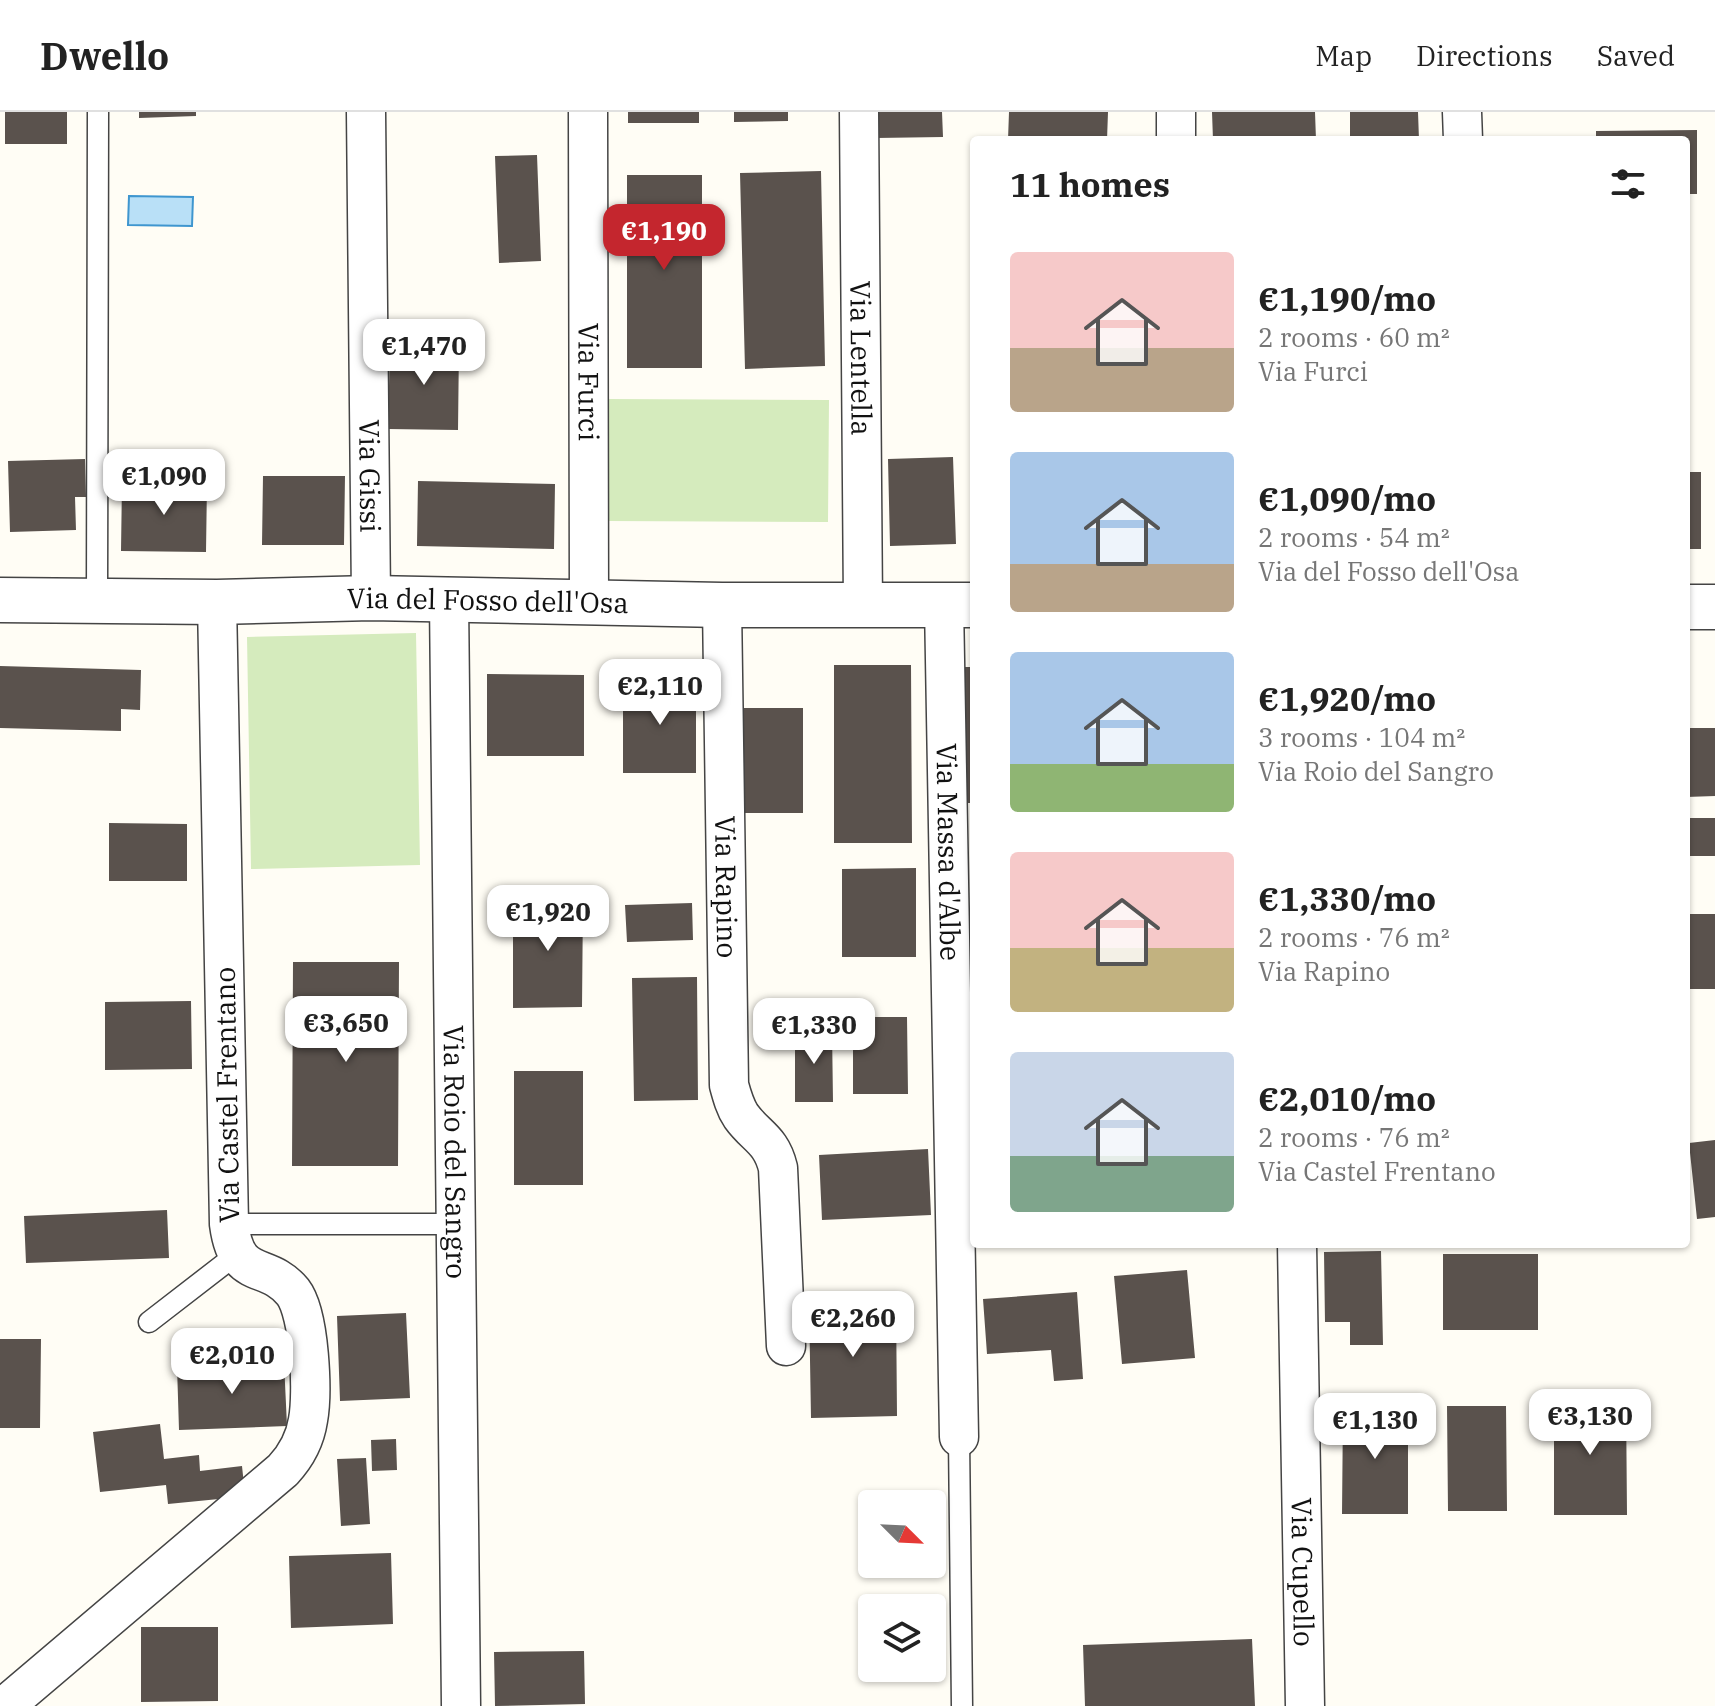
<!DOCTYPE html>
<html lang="en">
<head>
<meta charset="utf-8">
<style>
	:root { --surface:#fff; --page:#f6f6f6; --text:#222; --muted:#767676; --line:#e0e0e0; --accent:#c4262e }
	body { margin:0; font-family:"IBM Plex Serif",serif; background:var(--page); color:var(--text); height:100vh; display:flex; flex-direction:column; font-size:30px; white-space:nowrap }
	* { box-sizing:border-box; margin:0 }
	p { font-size:26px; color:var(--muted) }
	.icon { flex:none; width:44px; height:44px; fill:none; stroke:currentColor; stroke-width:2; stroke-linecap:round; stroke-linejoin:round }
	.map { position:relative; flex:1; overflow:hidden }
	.sheet { position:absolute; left:970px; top:24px; width:720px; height:1112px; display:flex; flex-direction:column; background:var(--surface); border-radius:8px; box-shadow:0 2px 6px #0004 }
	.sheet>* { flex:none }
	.needle { width:52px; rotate:114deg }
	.fabs { position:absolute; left:858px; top:1378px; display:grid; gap:16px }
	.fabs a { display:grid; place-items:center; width:88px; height:88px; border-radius:8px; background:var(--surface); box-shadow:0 2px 6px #0004; font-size:40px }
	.price { position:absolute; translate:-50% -68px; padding:0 18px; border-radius:16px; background:#fff; color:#222; font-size:26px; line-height:52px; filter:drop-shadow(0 2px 4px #0008) }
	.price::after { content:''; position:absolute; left:50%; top:48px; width:24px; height:18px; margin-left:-12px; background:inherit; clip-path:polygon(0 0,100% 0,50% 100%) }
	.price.current { background:var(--accent); color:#fff }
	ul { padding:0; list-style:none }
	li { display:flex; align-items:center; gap:24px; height:200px; padding:0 40px }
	li span { display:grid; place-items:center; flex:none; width:224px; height:160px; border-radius:8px; color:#555 }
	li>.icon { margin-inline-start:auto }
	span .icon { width:96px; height:96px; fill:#fffc; stroke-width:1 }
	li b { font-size:34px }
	h2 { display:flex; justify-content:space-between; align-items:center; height:96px; padding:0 40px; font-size:34px }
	header { display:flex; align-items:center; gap:48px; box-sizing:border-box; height:112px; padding:0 40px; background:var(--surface); border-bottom:2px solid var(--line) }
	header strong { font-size:38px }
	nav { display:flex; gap:44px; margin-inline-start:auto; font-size:28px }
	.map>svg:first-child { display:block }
</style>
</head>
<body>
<header>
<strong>Dwello</strong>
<nav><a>Map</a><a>Directions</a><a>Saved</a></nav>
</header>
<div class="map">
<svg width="1715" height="1594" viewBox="0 0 1715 1594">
	<rect width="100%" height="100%" fill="#fffdf5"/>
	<path fill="#d5ebbd" d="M608,287L829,288L828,410L607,409Z
		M416,521L420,753L251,757L247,525Z"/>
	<path fill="#b9e0f7" stroke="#3f96cf" stroke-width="2" d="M129,84L193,85L192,114L128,113Z"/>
	<path fill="#5a524d" d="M5,0H67V32H5Z
		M139,0H196V4L139,6Z
		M628,0H699V11H628Z
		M734,0H788V9L734,10Z
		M875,0H942L943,25L876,26Z
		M1009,0H1108L1107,28H1008Z
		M1212,0H1315L1316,28H1213Z
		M1350,0H1418L1419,28H1350Z
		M1697,18V82H1686V28H1596V19Z
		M537,43L541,149L499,151L495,44Z
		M821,59L825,254L745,257L740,61Z
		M627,63H702V256H627Z
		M390,231L459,232L458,318L388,317Z
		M953,345L956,432L890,434L888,347Z
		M85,347L86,385H75L76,418L10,420L8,349Z
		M1686,360H1701V437H1686Z
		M263,364H345L344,433H262Z
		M418,369L555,372L554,437L417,434Z
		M122,370L207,371L206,440L121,439Z
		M834,553H911L912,731H834Z
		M0,554L141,558L140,598L121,597V619L0,616Z
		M963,555H974V691H966Z
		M487,562L584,563V644H487Z
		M623,569H696V661H623Z
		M734,596H803V701H734Z
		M1686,616H1715V684L1686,685Z
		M1686,706H1715V744H1686Z
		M109,711L187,712V769H109Z
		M916,756V845H842V757Z
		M513,787H583L582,895L513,896Z
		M692,791L693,828L627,830L625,793Z
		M1686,802H1715V877H1686Z
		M293,850H399L398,1054H292Z
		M697,865L698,988L634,989L632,866Z
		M191,889L192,957L105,958V890Z
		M853,905H907L908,982H853Z
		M795,917H832L833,990H795Z
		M514,959H583V1073H514Z
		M1715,1028V1105L1697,1107L1689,1031Z
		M928,1037L931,1103L822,1108L819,1043Z
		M167,1098L169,1146L26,1151L24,1104Z
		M1381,1139L1383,1233H1350V1210H1325L1324,1140Z
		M1443,1142H1538V1218H1443Z
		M1187,1158L1195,1246L1122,1252L1114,1164Z
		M1077,1180L1083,1267L1054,1269L1051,1238L987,1242L983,1187Z
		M896,1188L897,1304L811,1306L809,1190Z
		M406,1201L410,1286L340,1289L337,1204Z
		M0,1227H41L40,1316H0Z
		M284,1250L287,1314L179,1318L177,1254Z
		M1554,1286H1626L1627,1403H1554Z
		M1447,1294H1506L1507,1399H1448Z
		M1343,1296L1408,1297V1402H1342Z
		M160,1312L164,1347L199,1343L200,1359L242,1354L244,1373L229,1386L168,1392L166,1373L100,1380L93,1320Z
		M396,1327L397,1358L372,1359L371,1328Z
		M366,1346L370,1412L341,1414L337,1347Z
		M391,1441L393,1512L291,1516L289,1444Z
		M141,1515H218V1589L141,1590Z
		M1252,1527L1255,1594H1085L1083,1533Z
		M584,1539L585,1592L495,1594L494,1540Z"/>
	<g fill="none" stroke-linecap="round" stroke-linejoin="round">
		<g stroke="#444" stroke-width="23">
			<path id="service" d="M97,489L98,0
				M229,1112H456
				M149,1210L237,1142
				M959,1325L962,1594"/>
		</g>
		<g stroke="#444" stroke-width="41">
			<g id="minor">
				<path id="s1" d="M366,0L371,486"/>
				<path id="s2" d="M588,0L589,491"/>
				<path id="s3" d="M859,0L863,494"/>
				<path d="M1176,0V28"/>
				<path d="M1462,0L1463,28"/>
				<path id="s4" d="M449,488L461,1594"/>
				<path id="s5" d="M944,492L959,1325"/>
				<path id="s6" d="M722,493L729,973C732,984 735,995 741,1004C756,1025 771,1027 778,1056L786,1234"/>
				<path id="s7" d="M1297,1132L1305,1594"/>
				<path d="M5,1594L283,1358C296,1344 305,1328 308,1308C313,1281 310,1202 293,1180C266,1147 237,1172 229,1112L217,490"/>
			</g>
		</g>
		<g stroke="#444" stroke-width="47">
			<g id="tertiary">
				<path id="s8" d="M0,488L217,490L371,486L722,493H974"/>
				<path d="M1686,495H1715"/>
			</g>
		</g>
		<use href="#service" stroke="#fff" stroke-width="20"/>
		<use href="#minor" stroke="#fff" stroke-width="38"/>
		<use href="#tertiary" stroke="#fff" stroke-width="44"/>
	</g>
	<g text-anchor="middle" stroke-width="8" stroke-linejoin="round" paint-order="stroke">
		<g font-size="28" fill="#111" stroke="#fff">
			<text dy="10" stroke="none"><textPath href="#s3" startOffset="246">Via Lentella</textPath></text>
			<text dy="10" stroke="none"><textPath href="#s2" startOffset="270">Via Furci</textPath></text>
			<text dy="10" stroke="none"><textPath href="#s1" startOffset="364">Via Gissi</textPath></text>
			<text dy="10" stroke="none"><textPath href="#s8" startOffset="488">Via del Fosso dell'Osa</textPath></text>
			<text dy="10" stroke="none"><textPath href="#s5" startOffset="248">Via Massa d'Albe</textPath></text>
			<text dy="10" stroke="none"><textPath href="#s6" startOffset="282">Via Rapino</textPath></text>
			<text transform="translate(227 983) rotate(-91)" y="10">Via Castel Frentano</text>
			<text dy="10" stroke="none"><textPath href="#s4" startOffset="552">Via Roio del Sangro</textPath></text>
			<text dy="10" stroke="none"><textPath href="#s7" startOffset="328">Via Cupello</textPath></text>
		</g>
	</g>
</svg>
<div class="fabs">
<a><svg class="needle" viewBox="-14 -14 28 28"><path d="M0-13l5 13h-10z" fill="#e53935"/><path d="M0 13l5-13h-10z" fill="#767676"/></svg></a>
<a><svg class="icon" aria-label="layers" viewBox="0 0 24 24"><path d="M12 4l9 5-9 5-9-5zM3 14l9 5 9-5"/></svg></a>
</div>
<b class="price current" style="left:664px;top:160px">€1,190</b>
<b class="price" style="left:424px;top:275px">€1,470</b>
<b class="price" style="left:164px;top:405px">€1,090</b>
<b class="price" style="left:660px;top:615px">€2,110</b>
<b class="price" style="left:548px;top:841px">€1,920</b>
<b class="price" style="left:346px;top:952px">€3,650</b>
<b class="price" style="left:814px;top:954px">€1,330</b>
<b class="price" style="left:853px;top:1247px">€2,260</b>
<b class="price" style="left:232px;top:1284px">€2,010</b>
<b class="price" style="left:1590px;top:1345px">€3,130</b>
<b class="price" style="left:1375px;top:1349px">€1,130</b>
<section class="sheet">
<h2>11 homes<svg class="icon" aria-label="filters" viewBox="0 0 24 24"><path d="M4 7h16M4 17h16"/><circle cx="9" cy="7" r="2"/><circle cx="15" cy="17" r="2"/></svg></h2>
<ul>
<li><span style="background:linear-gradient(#f6c9c9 60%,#b9a48a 0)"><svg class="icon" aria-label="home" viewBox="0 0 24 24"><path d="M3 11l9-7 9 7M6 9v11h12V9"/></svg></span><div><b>€1,190/mo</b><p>2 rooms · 60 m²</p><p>Via Furci</p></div></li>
<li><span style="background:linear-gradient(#a9c7e8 70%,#b9a48a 0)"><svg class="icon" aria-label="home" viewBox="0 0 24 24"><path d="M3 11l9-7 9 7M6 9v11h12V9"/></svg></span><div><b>€1,090/mo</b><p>2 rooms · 54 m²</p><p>Via del Fosso dell'Osa</p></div></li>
<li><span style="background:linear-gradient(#a9c7e8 70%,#8fb573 0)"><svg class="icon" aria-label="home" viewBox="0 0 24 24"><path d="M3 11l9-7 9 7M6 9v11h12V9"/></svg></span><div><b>€1,920/mo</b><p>3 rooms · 104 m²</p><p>Via Roio del Sangro</p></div></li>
<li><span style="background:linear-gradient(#f6c9c9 60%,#c2b280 0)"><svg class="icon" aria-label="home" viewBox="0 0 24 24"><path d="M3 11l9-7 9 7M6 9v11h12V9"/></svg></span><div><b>€1,330/mo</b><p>2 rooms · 76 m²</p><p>Via Rapino</p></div></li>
<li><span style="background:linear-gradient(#c9d6e8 65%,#7fa58c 0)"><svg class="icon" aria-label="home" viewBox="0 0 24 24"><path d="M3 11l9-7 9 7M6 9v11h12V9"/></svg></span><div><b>€2,010/mo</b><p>2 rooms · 76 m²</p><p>Via Castel Frentano</p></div></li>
</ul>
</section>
</div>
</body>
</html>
